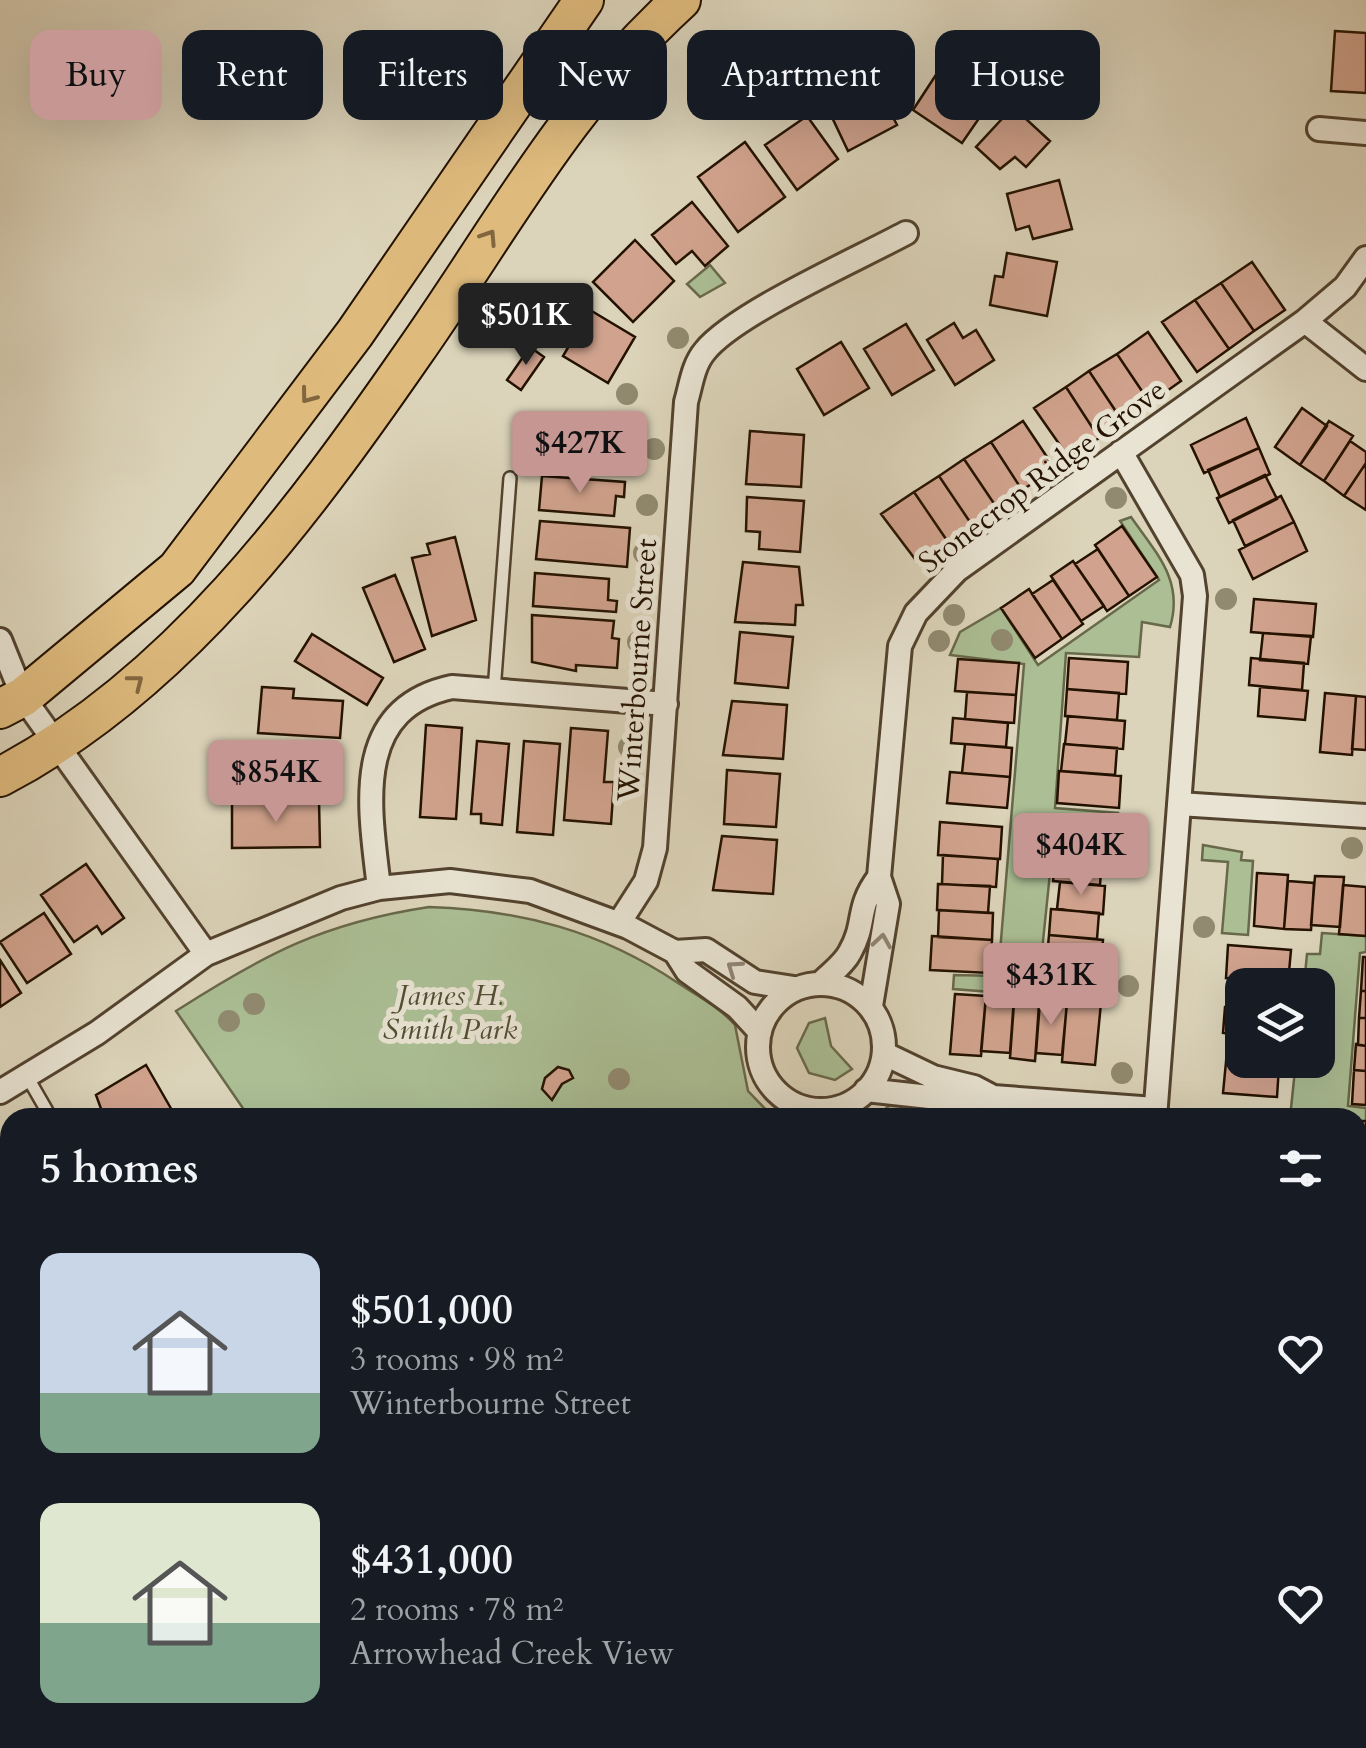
<!DOCTYPE html>
<html lang="en">
<head>
<meta charset="utf-8">
<style>
	:root { --surface:#171b24; --page:#242831; --text:#f1f3f6; --muted:#9ea1a6; --accent:#c59692 }
	body { margin:0; font-family:Cardo,serif; background:var(--page); color:var(--text); height:100vh; display:flex; flex-direction:column; font-size:38px; white-space:nowrap }
	* { box-sizing:border-box; margin:0 }
	p { font-size:32px; color:var(--muted) }
	.icon { flex:none; width:55px; height:55px; fill:none; stroke:currentColor; stroke-width:2; stroke-linecap:round; stroke-linejoin:round }
	.map { position:relative; flex:1; overflow:hidden }
	.sheet { position:absolute; left:0px; top:1108px; width:1368px; height:642px; display:flex; flex-direction:column; background:var(--surface); border-radius:30px 30px 0 0; box-shadow:0 10px 40px #0002 }
	.sheet>* { flex:none }
	.banner { position:absolute; left:30px; top:30px; width:1308px; height:90px; display:flex; gap:20px }
	.buttons { position:absolute; left:1225px; top:968px; display:grid; gap:20px }
	.buttons a { display:grid; place-items:center; width:110px; height:110px; border-radius:20px; background:var(--surface); box-shadow:0 10px 40px #0002; font-size:50px }
	.price { position:absolute; translate:-50% -85px; padding:0 22px; border-radius:10px; background:var(--accent); color:#111; font-size:32px; line-height:65px; filter:drop-shadow(0 2px 5px #0008) }
	.price::after { content:''; position:absolute; left:50%; top:60px; width:30px; height:22px; margin-left:-15px; background:inherit; clip-path:polygon(0 0,100% 0,50% 100%) }
	.price.on { background:#222; color:#fff }
	ul { padding:0; list-style:none }
	li { display:flex; align-items:center; gap:30px; height:250px; padding:0 40px }
	li span { display:grid; place-items:center; flex:none; width:280px; height:200px; border-radius:20px; color:#555 }
	li>.icon { margin-inline-start:auto }
	span .icon { width:120px; height:120px; fill:#fffc; stroke-width:1 }
	li b { font-size:42px }
	h2 { display:flex; justify-content:space-between; align-items:center; height:120px; padding:0 40px; font-size:42px }
	.chip { padding:0 35px; border-radius:20px; background:var(--surface); box-shadow:0 10px 40px #0002; font-size:35px; line-height:90px }
	.chip.on { background:var(--accent); color:#111 }
	.map>svg:first-child { display:block }
</style>
</head>
<body>
<div class="map">
<svg width="1366" height="1748" viewBox="0 0 1366 1748">
	<rect width="100%" height="100%" fill="#dcd4ba"/>
	<filter id="stains"><feTurbulence type="fractalNoise" baseFrequency=".002" numOctaves="4"/><feColorMatrix values="0 0 0 0 .2 0 0 0 0 .09 0 0 0 0 .02 0 0 0 .5 -.17"/></filter>
	<radialGradient id="worn" r=".72"><stop offset=".6" stop-color="#630" stop-opacity="0"/><stop offset="1" stop-color="#630" stop-opacity=".3"/></radialGradient>
	<path fill="#abbe94" stroke="#68684a" stroke-width="2.5" d="M710,265L725,283L700,297L687,284Z
		M1131,517C1157,554 1184,581 1170,627L1142,622L1139,657L1066,653L1055,808L1118,813L1117,822L1056,815L1040,970L1114,975L1112,1001L953,989L954,975L998,976L1024,664L950,655L960,632L1001,608L1038,665L1159,580L1120,521Z
		M1203,845L1242,852L1241,860L1253,861L1248,935L1222,933L1228,862L1202,860Z
		M429,907C521,910 601,931 678,983C698,996 719,1007 735,1025L748,1091L773,1117H249L176,1011C265,954 323,923 429,907Z
		M1322,933L1366,936V952L1360,953L1348,1106L1366,1108V1123L1358,1122V1118H1290L1296,1060H1318V985H1304L1307,954H1320Z
		M825,1018L831,1046L852,1069L835,1080L809,1073L797,1048L809,1023Z
		M895,1101L987,1111V1117L874,1118Z"/>
	<path fill="#d1a38e" stroke="#241200" stroke-width="2.5" d="M1335,31L1366,33V93L1331,91Z
		M945,61L995,95L962,143L913,110Z
		M870,72L897,125L848,151L821,94Z
		M1013,107L1050,141L1026,167L1015,157L1000,169L976,147Z
		M807,116L838,159L797,190L765,145Z
		M745,142L785,197L738,232L698,177Z
		M1059,180L1072,229L1033,239L1029,226L1016,230L1007,194Z
		M692,202L728,246L705,266L692,251L676,264L652,235Z
		M635,240L674,281L633,322L593,282Z
		M1007,253L1057,262L1047,316L990,305L995,276L1003,277Z
		M1252,262L1285,310L1254,331L1221,283Z
		M1221,283L1254,331L1229,349L1195,300Z
		M1195,300L1229,349L1197,372L1162,322Z
		M590,310L635,337L608,383L563,356Z
		M954,323L963,338L976,330L994,360L955,385L927,340Z
		M906,324L934,370L892,395L864,349Z
		M1148,332L1181,381L1150,403L1117,354Z
		M841,342L869,388L824,415L797,369Z
		M530,347L544,357L521,390L507,380Z
		M1117,354L1150,403L1123,422L1089,371Z
		M1089,371L1123,422L1099,438L1066,387Z
		M1066,387L1099,438L1069,458L1034,408Z
		M1302,408L1327,426L1300,465L1275,447Z
		M1246,418L1259,448L1204,473L1191,445Z
		M1023,421L1055,469L1022,490L991,442Z
		M1329,421L1353,436L1324,481L1300,465Z
		M539,430L619,436L617,468L537,462Z
		M750,431L804,435L801,487L746,484Z
		M1350,441L1366,452V463L1344,496L1324,481Z
		M991,442L1022,490L997,508L964,459Z
		M1259,448L1270,474L1220,497L1208,470Z
		M964,459L997,508L972,525L939,476Z
		M1366,463V510L1344,496Z
		M1265,475L1277,499L1229,523L1217,498Z
		M542,476L625,482L624,497L616,496L614,516L539,510Z
		M939,476L972,525L948,542L914,492Z
		M914,492L948,542L918,563L881,514Z
		M1281,496L1294,522L1245,546L1233,520Z
		M747,497L804,501L800,552L759,549L760,532L746,531Z
		M540,521L630,528L627,567L536,559Z
		M1294,522L1307,551L1253,579L1239,550Z
		M1122,526L1157,577L1129,596L1095,545Z
		M455,537L476,620L432,636L412,558L430,554L427,544Z
		M1098,549L1129,596L1107,611L1075,564Z
		M1073,561L1104,606L1081,621L1051,576Z
		M743,562L799,567L803,605H796L795,625L735,622Z
		M535,573L609,579L608,600L617,601L616,612L533,606Z
		M395,575L425,649L394,662L363,588Z
		M1053,580L1083,624L1062,639L1032,594Z
		M1029,589L1062,639L1035,658L1001,608Z
		M1254,599L1316,604L1313,637L1251,632Z
		M532,615L614,621L612,638L619,639L617,668L576,665V671L532,662Z
		M740,632L793,637L788,688L735,683Z
		M1263,633L1311,636L1308,664L1260,660Z
		M312,634L383,678L367,705L295,661Z
		M1069,658L1128,662L1126,694L1067,689Z
		M1251,658L1304,663L1302,690L1249,685Z
		M958,659L1019,663L1016,695L955,691Z
		M262,687L294,689L293,698L343,701L340,738L258,733Z
		M1260,687L1308,691L1305,720L1258,716Z
		M1067,689L1119,693L1117,720L1065,716Z
		M967,692L1016,695L1014,723L965,719Z
		M1325,693L1356,696L1352,755L1320,752Z
		M1356,696L1366,697V750L1352,749Z
		M732,701L787,705L783,759L723,755Z
		M1068,716L1125,721L1123,749L1065,744Z
		M953,718L1008,723L1006,747L951,743Z
		M426,725L462,728L456,819L420,817Z
		M571,728L608,731L604,782H614L611,824L564,820Z
		M477,741L509,744L502,825L481,823V814H471Z
		M524,741L560,744L553,835L517,832Z
		M965,744L1012,748L1010,777L962,773Z
		M1064,744L1117,748L1115,775L1061,771Z
		M340,749V785L247,787V750Z
		M727,770L780,774L776,827L724,824Z
		M1059,771L1121,776L1119,808L1057,803Z
		M950,772L1010,777L1007,808L947,803Z
		M319,801L320,847L232,848V802Z
		M1056,820L1113,825L1110,858L1053,853Z
		M940,822L1002,827L1000,859L938,855Z
		M722,836L777,840L773,894L713,890Z
		M1056,854L1102,857L1100,885L1053,881Z
		M943,855L998,859L996,887L942,884Z
		M86,864L124,918L102,934L97,926L74,942L41,895Z
		M1257,873L1288,875L1284,929L1254,926Z
		M1315,876L1344,877L1340,927L1311,925Z
		M1288,881L1314,883L1311,930L1284,929Z
		M1060,882L1105,886L1103,914L1057,909Z
		M938,884L990,886L988,913L937,910Z
		M1343,885L1366,887V936L1339,934Z
		M1051,909L1099,913L1097,939L1049,935Z
		M939,910L993,913L992,940L938,937Z
		M44,913L71,954L27,983L0,942Z
		M1049,935L1103,940L1100,973L1046,968Z
		M932,936L992,940L990,973L930,970Z
		M1228,945L1291,950L1288,983L1226,978Z
		M1363,957H1366V991H1361Z
		M0,960L21,993L0,1007Z
		M1232,978L1285,983V985H1242V1008L1230,1007Z
		M1361,991H1366V1018H1359Z
		M955,994L986,996L981,1056L950,1054Z
		M986,996L1014,998L1010,1053L981,1051Z
		M1040,1001L1067,1003L1062,1055L1036,1053Z
		M1067,1001L1101,1003L1095,1065L1062,1062Z
		M1014,1003L1039,1005L1035,1061L1010,1058Z
		M1225,1007L1242,1008V1035L1223,1033Z
		M1359,1018H1366V1046L1358,1045Z
		M1228,1034L1242,1035V1060H1280L1279,1066L1226,1062Z
		M1356,1044L1366,1046V1071L1354,1070Z
		M1226,1062L1279,1066L1277,1097L1223,1093Z
		M146,1065L173,1112L163,1118H113L111,1113L104,1117L96,1095Z
		M558,1067L569,1070L573,1078L562,1084L552,1100L542,1089L545,1078Z
		M1354,1070L1366,1071V1105L1352,1104Z
		M1212,1110L1275,1114V1118H1212Z
		M1358,1121H1366V1156L1358,1155Z
		M1358,1155L1366,1156V1181L1358,1180Z
		M10,1175V1231L8,1232L0,1214V1179Z
		M1358,1180L1366,1181V1210L1358,1209Z
		M1358,1209L1366,1210V1236L1358,1235Z
		M1358,1235L1366,1236V1269L1358,1268Z
		M1358,1294H1366V1325L1358,1324Z
		M1358,1324L1366,1325V1352H1358Z
		M1358,1352H1366V1379L1358,1378Z
		M1358,1378L1366,1379V1411L1358,1410Z
		M0,1497L10,1498V1541L0,1540Z
		M1358,1593L1366,1594V1638L1358,1637Z"/>
	<g fill="none" stroke-linecap="round" stroke-linejoin="round">
		<g stroke="#52422e" stroke-width="16">
			<path id="service" d="M494,691L510,478
				M28,1078L51,1118"/>
		</g>
		<g stroke="#52422e" stroke-width="28">
			<path id="minor" d="M1319,129L1366,133
				M1305,321L1366,369
				M1121,452L1192,575L1195,596L1155,1118
				M0,640L23,697L206,954
				M1179,804L1366,816
				M379,888C370,809 350,709 452,687L666,704
				M619,923L646,881L655,848L686,402C691,385 693,365 705,351C736,313 858,259 906,233
				M675,952L706,950L755,982L794,988
				M822,982C831,973 844,964 850,952C867,922 855,909 879,877
				M758 1047a63 63 0 1 1 126 0a63 63 0 1 1-126 0Z
				M871,1006L888,904L879,877L900,646L916,613L957,570L1305,321L1345,287L1366,258
				M885,1054L933,1077L974,1087L993,1097
				M866,1090L975,1102L993,1097L1155,1109
				M0,1092L97,1033L206,954L341,898L379,888L450,881L530,891L628,927L675,952L687,971L737,1007L760,1032
				M1176,1748L1177,1740"/>
		</g>
		<g stroke="#52422e" stroke-width="35">
			<path id="tertiary" d="M0,1617H10
				M1358,1715L1366,1716"/>
		</g>
		<g stroke="#241200" stroke-width="42">
			<path id="primary" d="M0,709L23,697L177,569L355,333L584,0
				M0,777C176,685 302,514 413,354C503,226 563,108 681,0"/>
		</g>
		<use href="#service" stroke="#e8e3d2" stroke-width="11"/>
		<use href="#minor" stroke="#e8e3d2" stroke-width="22"/>
		<use href="#tertiary" stroke="#e8e3d2" stroke-width="30"/>
		<use href="#primary" stroke="#deba7d" stroke-width="38"/>
	</g>
	<g fill="#918a70">
		<circle cx="678" cy="338" r="11"/>
		<circle cx="627" cy="394" r="11"/>
		<circle cx="654" cy="449" r="11"/>
		<circle cx="1116" cy="498" r="11"/>
		<circle cx="647" cy="505" r="11"/>
		<circle cx="644" cy="553" r="11"/>
		<circle cx="1226" cy="599" r="11"/>
		<circle cx="639" cy="600" r="11"/>
		<circle cx="954" cy="615" r="11"/>
		<circle cx="1002" cy="640" r="11"/>
		<circle cx="939" cy="641" r="11"/>
		<circle cx="638" cy="642" r="11"/>
		<circle cx="629" cy="747" r="11"/>
		<circle cx="1352" cy="848" r="11"/>
		<circle cx="1204" cy="927" r="11"/>
		<circle cx="1128" cy="986" r="11"/>
		<circle cx="254" cy="1004" r="11"/>
		<circle cx="229" cy="1021" r="11"/>
		<circle cx="1122" cy="1073" r="11"/>
		<circle cx="619" cy="1079" r="11"/>
	</g>
	<defs><path id="oneway-chevron" d="M-2-3.5L2.5 0L-2 3.5" fill="none" stroke-width="1.6" stroke-linecap="round" stroke-linejoin="round" transform="scale(2.5)"/></defs>
	<g stroke="#81663e">
		<use href="#oneway-chevron" transform="translate(489 237) rotate(-57)"/>
		<use href="#oneway-chevron" transform="translate(308 396) rotate(127)"/>
		<use href="#oneway-chevron" transform="translate(136 682) rotate(-38)"/>
	</g>
	<g stroke="#908574">
		<use href="#oneway-chevron" transform="translate(882 941) rotate(-81)"/>
		<use href="#oneway-chevron" transform="translate(734 968) rotate(-145)"/>
	</g>
	<g text-anchor="middle" stroke-width="10" stroke-linejoin="round" paint-order="stroke">
		<g font-size="30" fill="#241200" stroke="#e8e3d2">
			<text transform="translate(1042 476) rotate(-37)" y="10">Stonecrop Ridge Grove</text>
			<text transform="translate(637 670) rotate(-86)" y="10">Winterbourne Street</text>
		</g>
		<g font-size="30" font-style="italic" fill="#534e34" stroke="#e8e3d2">
			<text x="450" y="1005">James H.<tspan x="450" dy="34">Smith Park</tspan></text>
		</g>
	</g>
	<rect width="100%" height="100%" filter="url(#stains)"/>
	<rect width="100%" height="100%" fill="url(#worn)"/>
</svg>
<div class="buttons">
<a><svg class="icon" aria-label="layers" viewBox="0 0 24 24"><path d="M12 4l9 5-9 5-9-5zM3 14l9 5 9-5"/></svg></a>
</div>
<b class="price on" style="left:526px;top:368px">$501K</b>
<b class="price" style="left:580px;top:496px">$427K</b>
<b class="price" style="left:276px;top:825px">$854K</b>
<b class="price" style="left:1081px;top:898px">$404K</b>
<b class="price" style="left:1051px;top:1028px">$431K</b>
<div class="banner">
<a class="chip on">Buy</a>
<a class="chip">Rent</a>
<a class="chip">Filters</a>
<a class="chip">New</a>
<a class="chip">Apartment</a>
<a class="chip">House</a>
</div>
<section class="sheet">
<h2>5 homes<svg class="icon" aria-label="filters" viewBox="0 0 24 24"><path d="M4 7h16M4 17h16"/><circle cx="9" cy="7" r="2"/><circle cx="15" cy="17" r="2"/></svg></h2>
<ul>
<li><span style="background:linear-gradient(#c9d6e8 70%,#7fa58c 0)"><svg class="icon" aria-label="home" viewBox="0 0 24 24"><path d="M3 11l9-7 9 7M6 9v11h12V9"/></svg></span><div><b>$501,000</b><p>3 rooms · 98 m²</p><p>Winterbourne Street</p></div><svg class="icon" aria-label="heart" viewBox="0 0 24 24"><path d="M12 20l-8-8c-3-5 5-10 8-4 3-6 11-1 8 4z"/></svg></li>
<li><span style="background:linear-gradient(#dfe7d0 60%,#7fa58c 0)"><svg class="icon" aria-label="home" viewBox="0 0 24 24"><path d="M3 11l9-7 9 7M6 9v11h12V9"/></svg></span><div><b>$431,000</b><p>2 rooms · 78 m²</p><p>Arrowhead Creek View</p></div><svg class="icon" aria-label="heart" viewBox="0 0 24 24"><path d="M12 20l-8-8c-3-5 5-10 8-4 3-6 11-1 8 4z"/></svg></li>
</ul>
</section>
</div>
</body>
</html>
